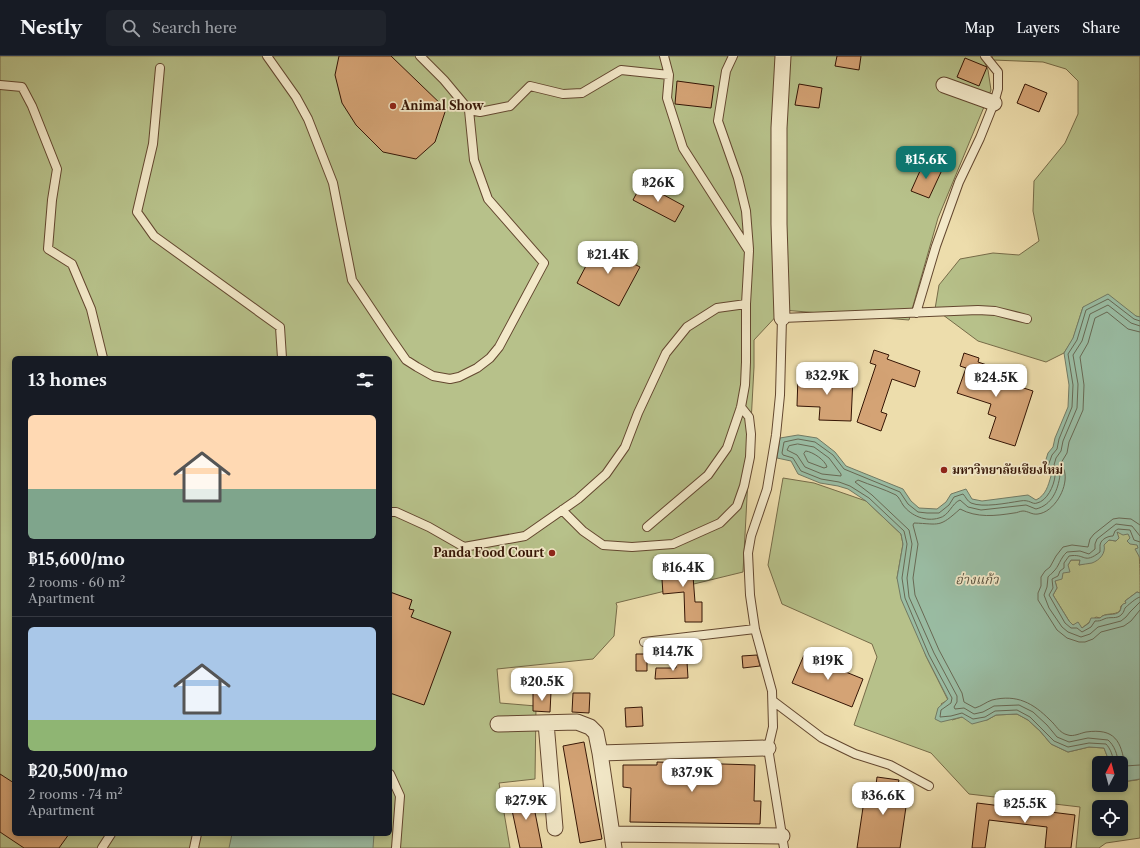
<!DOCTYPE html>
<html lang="en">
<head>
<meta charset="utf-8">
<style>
	:root { --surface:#171b24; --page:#20242c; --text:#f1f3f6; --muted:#9ea1a6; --line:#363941; --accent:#0f766e }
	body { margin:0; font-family:"Libre Caslon Text","Noto Serif Thai",serif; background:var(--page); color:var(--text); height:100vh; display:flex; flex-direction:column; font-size:15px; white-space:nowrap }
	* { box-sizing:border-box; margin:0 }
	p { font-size:13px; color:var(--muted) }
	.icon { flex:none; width:22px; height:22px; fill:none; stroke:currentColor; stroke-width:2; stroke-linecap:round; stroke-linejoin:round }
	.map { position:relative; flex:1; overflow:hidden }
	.sheet { position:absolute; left:12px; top:300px; width:380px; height:480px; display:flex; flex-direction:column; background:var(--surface); border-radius:6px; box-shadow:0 2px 6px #0003 }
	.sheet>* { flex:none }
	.needle { width:26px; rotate:6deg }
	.tools { position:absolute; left:1092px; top:700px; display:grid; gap:8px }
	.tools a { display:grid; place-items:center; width:36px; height:36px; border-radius:6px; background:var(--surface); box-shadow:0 2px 6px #0003; font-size:20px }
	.price { position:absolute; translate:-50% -34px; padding:0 9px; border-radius:8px; background:#fff; color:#222; font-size:13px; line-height:26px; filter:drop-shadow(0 1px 2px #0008) }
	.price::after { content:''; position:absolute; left:50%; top:24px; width:12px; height:9px; margin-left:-6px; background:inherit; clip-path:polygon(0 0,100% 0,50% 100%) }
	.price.active { background:var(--accent); color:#fff }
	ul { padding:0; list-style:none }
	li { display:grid; align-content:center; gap:8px; height:212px; padding:0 16px }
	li+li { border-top:1px solid var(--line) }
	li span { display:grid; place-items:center; height:124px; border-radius:6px; color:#555 }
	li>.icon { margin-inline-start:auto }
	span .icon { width:72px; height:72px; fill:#fffc; stroke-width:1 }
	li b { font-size:17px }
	h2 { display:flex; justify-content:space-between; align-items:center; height:48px; padding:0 16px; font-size:17px }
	header { display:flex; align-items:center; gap:24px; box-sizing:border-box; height:56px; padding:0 20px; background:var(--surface); border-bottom:1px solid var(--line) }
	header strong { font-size:19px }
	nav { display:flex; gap:22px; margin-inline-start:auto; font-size:14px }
	.search { width:280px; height:36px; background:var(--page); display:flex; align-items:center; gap:10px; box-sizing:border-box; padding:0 14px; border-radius:6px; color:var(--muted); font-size:15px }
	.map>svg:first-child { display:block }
</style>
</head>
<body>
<header>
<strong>Nestly</strong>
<div class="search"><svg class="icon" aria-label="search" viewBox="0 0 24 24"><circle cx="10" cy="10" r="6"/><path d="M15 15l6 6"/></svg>Search here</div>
<nav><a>Map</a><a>Layers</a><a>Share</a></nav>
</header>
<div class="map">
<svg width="1140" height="792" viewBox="0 0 1140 792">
	<rect width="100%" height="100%" fill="#edddac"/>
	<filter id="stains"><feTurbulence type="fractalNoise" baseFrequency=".005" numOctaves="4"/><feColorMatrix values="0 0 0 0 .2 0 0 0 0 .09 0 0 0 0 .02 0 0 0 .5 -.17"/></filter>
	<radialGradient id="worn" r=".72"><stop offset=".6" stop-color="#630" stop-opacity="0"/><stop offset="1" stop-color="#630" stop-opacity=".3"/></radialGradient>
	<path fill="#b7c18a" stroke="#766b48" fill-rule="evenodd" d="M0,0H982L988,14L991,34L938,162L909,264L782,254L754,284V311L743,516L616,547L617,550L614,580L593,603L497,613L500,647L536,650L535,723L499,727L510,792H0ZM14,302H390V778H14Z
		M992,0H1140V261L1083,251L1073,283L1064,297L1046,306L978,285L935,253L939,229L960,203L993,197L1019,199L1039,185L1033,155L1034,125L1065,87L1078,58V25L1066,13L1043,6L993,4Z
		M783,422L814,427L866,445L901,478L903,488L897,522L926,600L948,644L941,648L952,664L962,661L987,664L996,659L1017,658L1028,664L1040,675L1051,688L1068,696L1089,691L1104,692L1109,705L1108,707H1099V729H1121V726L1137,724L1140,723V782L1106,787L1099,792H1076L1080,751L969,738L931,697L854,669L877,601L872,588L782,548L768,509ZM1099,751H1121V773H1099Z
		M1117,476L1128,477C1130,483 1135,485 1138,489C1140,497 1140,527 1140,537L1137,536L1125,545L1126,547L1121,550L1120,555C1114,560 1105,556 1100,562L1096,561L1082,572L1079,569H1073L1069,565L1053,539L1057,532L1055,525L1063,517L1071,504H1080L1079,509L1086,507L1109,484L1116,485Z"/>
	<path fill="#9abda4" stroke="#727a64" d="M1108,238L1136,260L1140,261V502L1135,493L1138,492L1137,489L1130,488L1127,485L1130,482L1128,478L1123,479L1117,476L1119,482L1116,485L1109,484L1104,489C1106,497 1100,504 1092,507C1088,508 1083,508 1079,509L1080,504H1071L1068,509L1070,516L1063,517L1062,523L1055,525L1057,532L1053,539L1069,565L1073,569L1078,566L1082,572L1089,567L1091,562H1100C1105,556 1115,561 1120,555C1121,553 1121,550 1123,548L1126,547L1125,545L1137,536L1140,537V723L1122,726L1121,707H1108L1109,705L1104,692L1089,691L1068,696L1051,688L1040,675L1028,664L1017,658L996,659L987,664L972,668L962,661L941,666L935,663L938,652L948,643L926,600L901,543L897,522L903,488L901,478L866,445L848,433L838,430L820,427L798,418L791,405L777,402L780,382L798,379L817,382L835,396L846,410L903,433L911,445L919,452L937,453L946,446L951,438L966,433L972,443L982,445L1028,439L1036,444C1046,439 1048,430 1051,420L1043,413L1048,397L1053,391L1055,382L1068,351L1069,329L1064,297L1073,282L1083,251Z
		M232,778H374L373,792H229Z"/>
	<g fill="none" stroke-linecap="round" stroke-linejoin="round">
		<path stroke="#686954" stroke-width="1" d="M1140,276L1128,273L1107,256L1095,262L1088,287L1080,301L1084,329L1083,354L1069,386L1067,397L1061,407C1062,411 1065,414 1065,418C1067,433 1054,456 1038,458C1032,459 1028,455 1023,455C1020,455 1017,457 1014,457C995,460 977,462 960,453C939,472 940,468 914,467L913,469L918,488L913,522L915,539L939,594L962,637L964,646L975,652C982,650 986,646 992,644C1017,638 1033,647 1050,664C1056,669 1059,677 1068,679C1073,681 1081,677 1086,676C1115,672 1121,685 1125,710L1140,709
			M798,388L814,391L829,402L841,418V420L822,418L805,411L797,399L787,394L789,390Z
			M806,395C813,396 825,404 827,411L824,412L808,406L804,398Z
			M1140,469L1131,463L1119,462L1113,463L1094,478L1090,483L1088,491L1072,489L1063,491L1056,500L1050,511L1045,515L1041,521V530L1038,537V544L1057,574L1067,582L1079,586H1085L1093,583L1101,576L1124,570L1131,565L1140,554
			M1140,480L1132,470L1116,468L1097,483L1095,488V493L1089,498L1080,495L1067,496C1060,502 1059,511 1053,516C1052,518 1049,519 1048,521L1047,531L1044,539L1049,552L1062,571L1068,576L1081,581L1090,578L1098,571L1121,565L1126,561L1130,556L1140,546
			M1140,486L1134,484L1130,474L1118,473L1115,475L1113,480C1108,480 1101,483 1100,489C1100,491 1100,493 1100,496C1083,509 1086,497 1069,500L1064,507V512L1060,515L1058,520L1052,523L1053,532L1049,539L1065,567L1071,572H1077L1082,576L1091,571L1095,565C1099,565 1100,565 1104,563C1110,560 1117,564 1122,558C1124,556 1124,554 1125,552C1127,550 1137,541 1140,541
			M1113,707C1114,701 1110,692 1106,688L1089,687L1068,691L1054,685L1030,661L1017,654L995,655L985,661L973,663L962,657L951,660L940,661L941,654L951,647L952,642L929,599L905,542L902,522L907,488L904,475L869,442L850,430L839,426L821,423L801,415L793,402L783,399L782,397L784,386L798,383L815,386L833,399L844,413L900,436L908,448L918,456L927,457H939L949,449L954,441L963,438C966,441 967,445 971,447C983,452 1007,447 1020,445C1030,443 1032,449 1037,447C1047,445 1054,430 1055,420C1055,416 1050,413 1048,410L1052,399L1057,393L1059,383L1072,351L1073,329L1068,298L1077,284L1086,254L1108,243L1134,263L1140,265
			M1118,707C1118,699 1114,689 1108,684L1088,682L1069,686L1057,681L1047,669L1033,656L1019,649L994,650L983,656L974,658L964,652L955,653L954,651L957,646V640L934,597L909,541L907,522L912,488L909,474L872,439L855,426L858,424C870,429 884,433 896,439C899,441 901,446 903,449C911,460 926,466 939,462C949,460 952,447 960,444L968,451L981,454L1026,449L1036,453C1052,449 1058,434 1060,419L1054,409L1056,402L1061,395L1063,385L1077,352L1078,328L1073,299L1082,285L1090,258L1108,249L1131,267L1140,270"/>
	</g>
	<path fill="#d4a375" stroke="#351505" d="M339,0H391L446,53L435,86L416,103L383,96L356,69L342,47L335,19Z
		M837,0H861L859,14L835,10Z
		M965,2L987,11L979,30L957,21Z
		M677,25L714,30L711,52L675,48Z
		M799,28L822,32L819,52L795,49Z
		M1025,28L1047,37L1039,56L1017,47Z
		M924,106L942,114L929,142L911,135Z
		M642,127L684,150L675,166L633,144Z
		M597,189L640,211L619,250L577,227Z
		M874,294L889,299L887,303L920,315L915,331L892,323L881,356L887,358L881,375L857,366L876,309L870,307Z
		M964,297L979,302L978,306L1008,316L1005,326L1033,335L1015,390L989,382L996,361L988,358L991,348L957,337L966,312L960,310Z
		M798,320L853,322L851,365L819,364L820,351L797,350Z
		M692,507L695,546H702V566H685L684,536L663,538L661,509Z
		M390,536L412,544L409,553L414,554L411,561L451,576L424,649L390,637Z
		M636,598H647V615H636Z
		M757,599L760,610L743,612L742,600Z
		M804,599L863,623L852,651L792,627Z
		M676,606H687L688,622L655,623L656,612H676Z
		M533,636H551L550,656L533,655Z
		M573,637H590L589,657L572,656Z
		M642,651L643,670L626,671L625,652Z
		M584,686L602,783L580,787L563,690Z
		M657,706L755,709L754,745H761L760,768L630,766L631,732L623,731V709H657Z
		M0,718L14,727V778H69L59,792H24L0,776Z
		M877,721L899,724L897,732L902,733L901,743L907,744L900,792H857L865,738L871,739L873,729H876Z
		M531,736L542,792H520L509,740Z
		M977,747L1075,759L1071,792H1045L1047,771L989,764L985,792H972Z"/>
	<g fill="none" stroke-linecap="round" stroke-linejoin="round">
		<g stroke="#63472f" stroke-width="10">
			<path id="service" d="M267,0L296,41L308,63L333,127L352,224L390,281L406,304L417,311L433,320L450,323L459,321L477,312L490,302L499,291L544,207L488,143L474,104L469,54L444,24L420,0
				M733,0L726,15L718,65L738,122L746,155L749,193
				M160,12L153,88L137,156L154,180L280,271L282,302
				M0,29L22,31L32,50L57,113L52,144L48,193L72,208L91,253L103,302
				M469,54L480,56L510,50L530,30L563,38L582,37L621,14L669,19
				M916,257L936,190L959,126L980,82L994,47L998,33V16L985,0
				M562,454L583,475L603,489L632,491L673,488L720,467L737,450L744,430L750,401L751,378L749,361L741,351
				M390,456H396L429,471L464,491L525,480L578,443L606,418L625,391L638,357L666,297L687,271L717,252L746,248L749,195L683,92L667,42L669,19L664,0
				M647,471L708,419L727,392L741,351L745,329L746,306V248
				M644,586L755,573
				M773,645L822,682L855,698L890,709L929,730
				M390,718L400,740L396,792
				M102,792L111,778
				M194,792L197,778
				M784,792L768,692L773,671L772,635L755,573L750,539L748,497L751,480L767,433L776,379L780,339L782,262L978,254L995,255L1027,263"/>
		</g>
		<g stroke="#63472f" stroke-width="17">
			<path id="minor" d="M944,29L994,47
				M782,262L779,168V72L783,0
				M546,667L555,772
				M498,668L577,666L590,671L596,677L600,697L614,792
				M600,697L768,692
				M612,778L782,780"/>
		</g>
		<use href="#service" stroke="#f3e9c9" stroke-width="8"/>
		<use href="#minor" stroke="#f3e9c9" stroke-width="15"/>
	</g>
	<g fill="#8f2418" stroke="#f3e9c9" stroke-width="1.5">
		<circle cx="393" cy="50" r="4"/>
		<circle cx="944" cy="414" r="4"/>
		<circle cx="552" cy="497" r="4"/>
	</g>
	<g text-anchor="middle" stroke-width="3.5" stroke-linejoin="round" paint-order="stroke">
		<g font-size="12" font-weight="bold" fill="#351505" stroke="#f3e9c9" text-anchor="start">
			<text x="401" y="54">Animal Show</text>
			<text x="952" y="418">มหาวิทยาลัยเชียงใหม่</text>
			<text x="544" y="501" text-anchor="end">Panda Food Court</text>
		</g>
		<g font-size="13" font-style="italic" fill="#58503d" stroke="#f3e9c9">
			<text x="977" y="528">อ่างแก้ว</text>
		</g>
	</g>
	<rect width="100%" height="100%" filter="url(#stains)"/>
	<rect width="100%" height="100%" fill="url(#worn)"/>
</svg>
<div class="tools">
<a><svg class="needle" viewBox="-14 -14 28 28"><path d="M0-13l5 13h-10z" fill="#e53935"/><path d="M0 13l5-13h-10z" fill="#9ea1a6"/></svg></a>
<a><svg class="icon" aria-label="locate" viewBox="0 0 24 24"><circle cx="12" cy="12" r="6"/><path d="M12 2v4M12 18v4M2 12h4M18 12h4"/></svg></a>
</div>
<b class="price active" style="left:926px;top:124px">฿15.6K</b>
<b class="price" style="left:658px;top:147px">฿26K</b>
<b class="price" style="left:608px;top:219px">฿21.4K</b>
<b class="price" style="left:827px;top:340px">฿32.9K</b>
<b class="price" style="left:996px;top:342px">฿24.5K</b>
<b class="price" style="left:683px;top:532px">฿16.4K</b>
<b class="price" style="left:673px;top:616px">฿14.7K</b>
<b class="price" style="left:828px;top:625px">฿19K</b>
<b class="price" style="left:542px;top:646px">฿20.5K</b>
<b class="price" style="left:692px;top:737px">฿37.9K</b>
<b class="price" style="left:883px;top:760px">฿36.6K</b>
<b class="price" style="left:526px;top:765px">฿27.9K</b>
<b class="price" style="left:1025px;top:768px">฿25.5K</b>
<section class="sheet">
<h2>13 homes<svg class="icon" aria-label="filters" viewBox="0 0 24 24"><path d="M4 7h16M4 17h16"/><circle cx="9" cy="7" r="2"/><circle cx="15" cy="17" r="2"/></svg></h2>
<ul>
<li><span style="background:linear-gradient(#ffd9b3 60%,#7fa58c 0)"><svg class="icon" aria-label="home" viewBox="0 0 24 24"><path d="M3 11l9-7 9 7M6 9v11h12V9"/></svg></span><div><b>฿15,600/mo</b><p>2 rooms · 60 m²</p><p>Apartment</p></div></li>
<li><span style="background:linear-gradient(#a9c7e8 75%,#8fb573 0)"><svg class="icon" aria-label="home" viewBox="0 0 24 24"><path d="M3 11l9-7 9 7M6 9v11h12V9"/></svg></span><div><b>฿20,500/mo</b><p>2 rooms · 74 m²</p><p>Apartment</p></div></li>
</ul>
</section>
</div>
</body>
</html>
